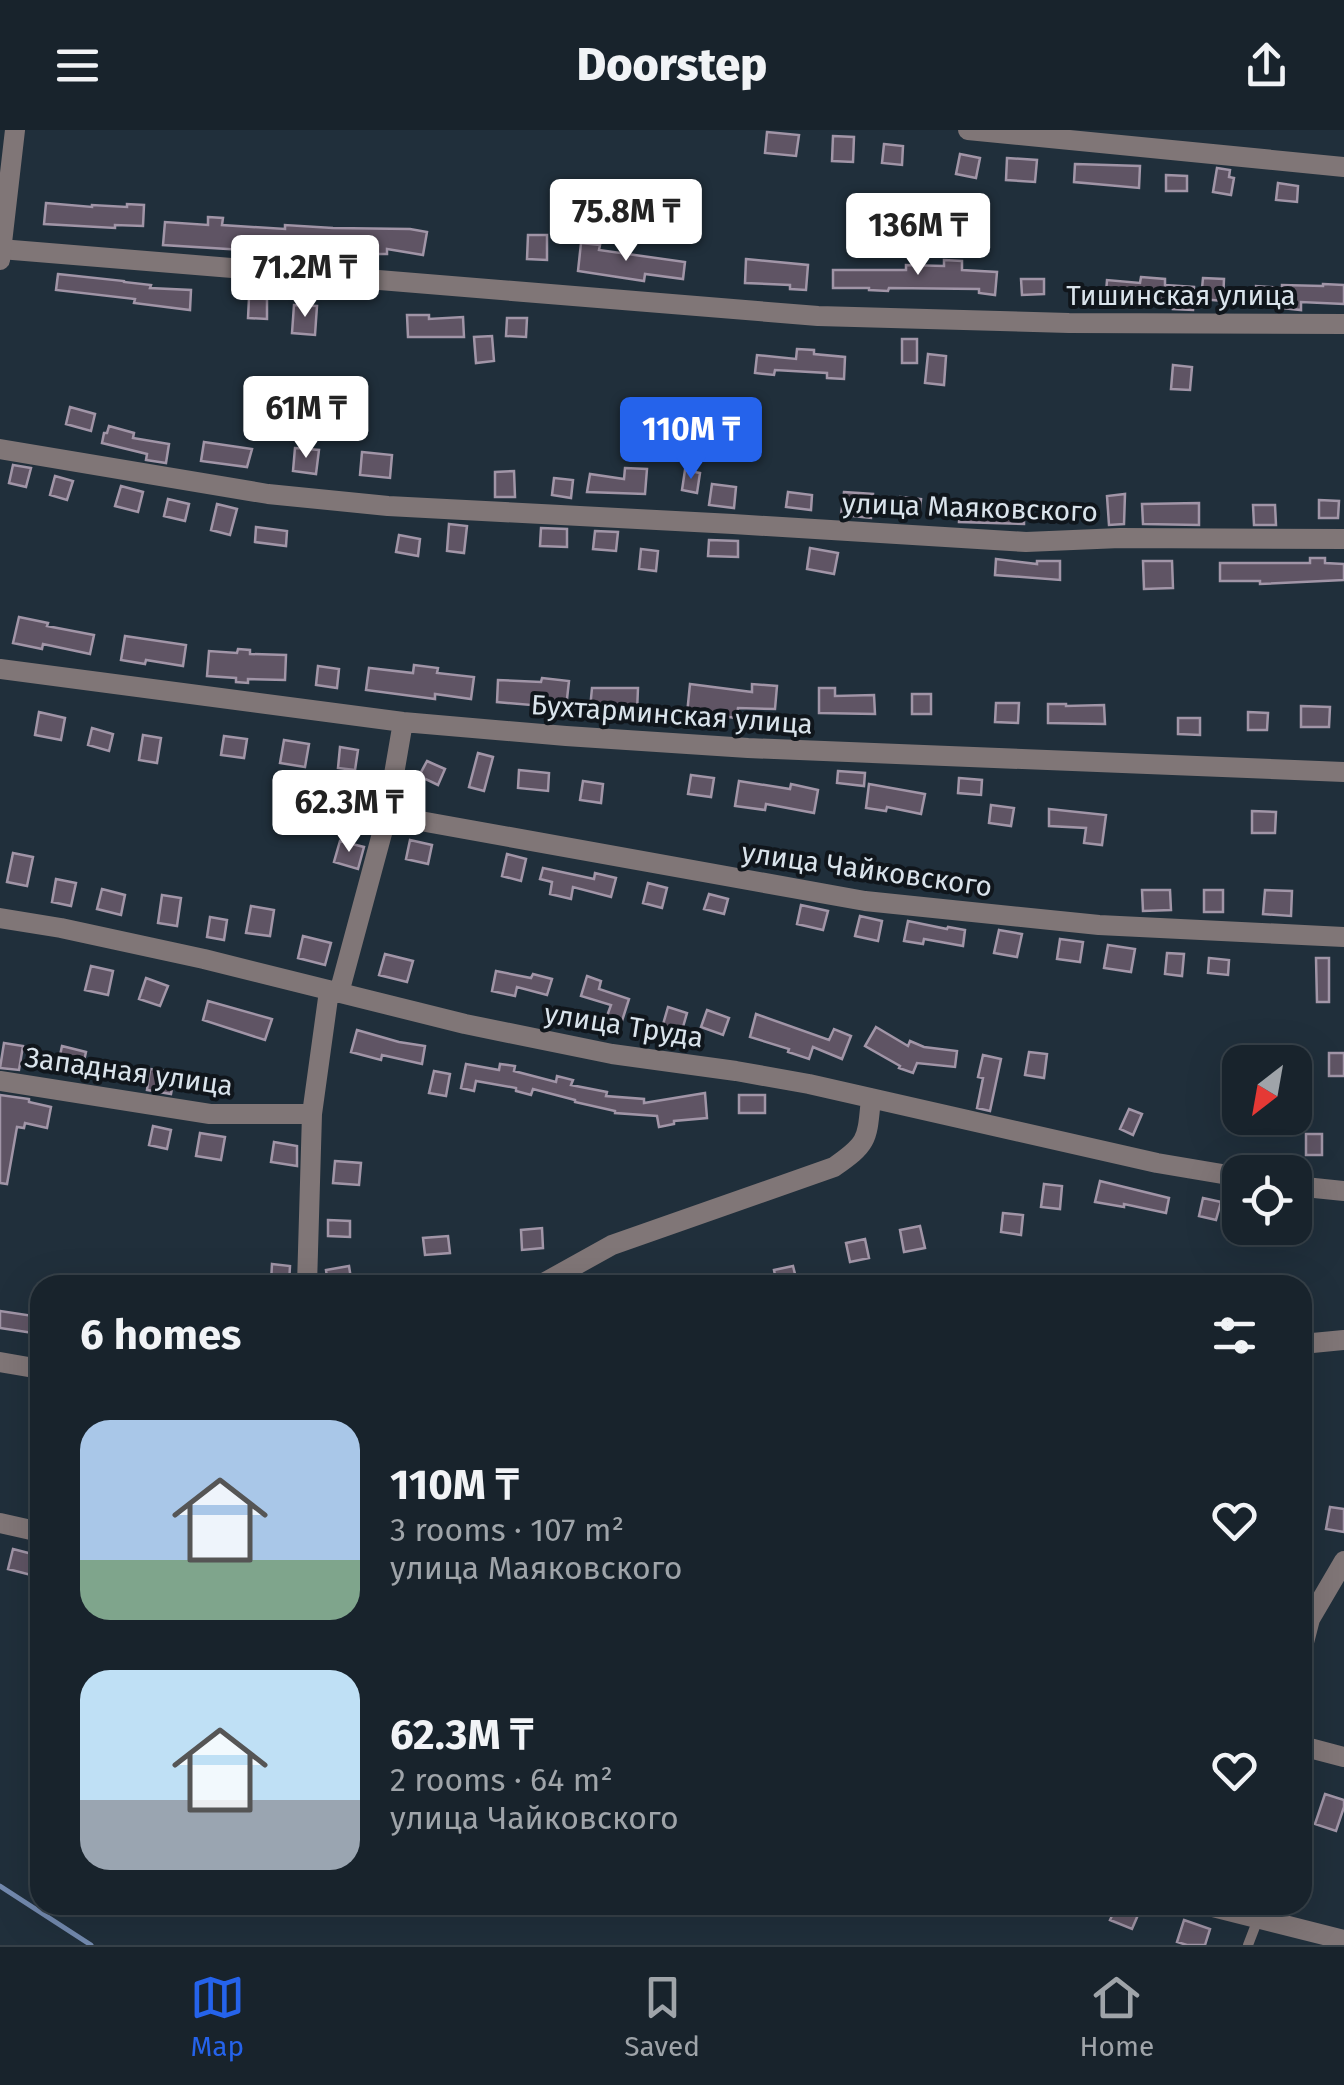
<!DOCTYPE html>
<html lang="en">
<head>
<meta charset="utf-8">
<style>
	:root { --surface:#18232c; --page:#212b34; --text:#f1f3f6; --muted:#9fa4a9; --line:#364048; --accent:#2563eb }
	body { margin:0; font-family:"Fira Sans",sans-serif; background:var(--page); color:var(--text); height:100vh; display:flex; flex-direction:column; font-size:38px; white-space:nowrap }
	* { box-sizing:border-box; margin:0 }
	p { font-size:32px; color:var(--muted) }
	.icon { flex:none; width:55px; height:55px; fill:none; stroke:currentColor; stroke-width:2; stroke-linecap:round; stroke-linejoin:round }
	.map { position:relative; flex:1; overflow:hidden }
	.drawer { position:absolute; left:30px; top:1145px; width:1282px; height:640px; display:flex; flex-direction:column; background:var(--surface); border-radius:30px; box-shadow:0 10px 40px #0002,0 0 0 2px var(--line) }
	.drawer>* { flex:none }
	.needle { width:65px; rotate:211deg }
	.controls { position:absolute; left:1222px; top:915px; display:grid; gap:20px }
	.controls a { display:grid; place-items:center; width:90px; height:90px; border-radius:20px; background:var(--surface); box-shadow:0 10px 40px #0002,0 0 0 2px var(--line); font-size:50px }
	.price { position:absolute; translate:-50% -85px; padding:0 22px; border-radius:10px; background:#fff; color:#222; font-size:32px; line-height:65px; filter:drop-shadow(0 2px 5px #0008) }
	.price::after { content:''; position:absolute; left:50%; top:60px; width:30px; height:22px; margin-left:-15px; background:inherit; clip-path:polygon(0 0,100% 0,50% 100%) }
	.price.on { background:var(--accent); color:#fff }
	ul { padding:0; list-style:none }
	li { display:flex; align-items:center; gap:30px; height:250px; padding:0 50px }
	li span { display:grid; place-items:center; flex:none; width:280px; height:200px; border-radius:30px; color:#555 }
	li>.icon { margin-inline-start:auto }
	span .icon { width:120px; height:120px; fill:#fffc; stroke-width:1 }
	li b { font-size:42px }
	h2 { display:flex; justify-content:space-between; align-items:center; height:120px; padding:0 50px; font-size:42px }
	header { display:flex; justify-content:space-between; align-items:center; height:130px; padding:0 50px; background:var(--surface); font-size:45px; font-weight:800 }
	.tab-bar { display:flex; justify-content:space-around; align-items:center; height:140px; border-top:2px solid var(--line); background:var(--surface); font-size:28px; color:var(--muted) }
	.tab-bar a { display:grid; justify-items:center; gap:5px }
	.tab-bar .on { color:var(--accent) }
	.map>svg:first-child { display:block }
</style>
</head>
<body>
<header><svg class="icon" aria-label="menu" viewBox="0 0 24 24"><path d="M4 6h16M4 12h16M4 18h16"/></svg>Doorstep<svg class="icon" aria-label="share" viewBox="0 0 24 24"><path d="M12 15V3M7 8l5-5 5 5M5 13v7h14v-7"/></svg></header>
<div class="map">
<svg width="1344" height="1815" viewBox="0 0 1344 1815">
	<rect width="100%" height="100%" fill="#202f3b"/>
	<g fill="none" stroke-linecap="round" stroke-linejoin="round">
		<path stroke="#738aaf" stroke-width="5" d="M0,1756L91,1815"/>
	</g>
	<path fill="#5f5464" stroke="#a195a7" stroke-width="2.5" d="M767,2L799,5L796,26L765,23Z
		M833,6L854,7L853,32L832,31Z
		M884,14L903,16L902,35L882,33Z
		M960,24L980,28L976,48L956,44Z
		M1007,28L1037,30L1035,52L1006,50Z
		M1075,34L1140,36L1139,58L1074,52Z
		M1217,38L1230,40L1229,47L1234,48L1231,65L1213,62Z
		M1166,45L1187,46V61H1166Z
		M1278,53L1298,56L1297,72L1276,70Z
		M46,73L92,77V75L127,77V74L144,75L143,96L115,95V98L44,94Z
		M208,87L223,88L222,95L285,99V95L333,98L410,99L427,102L423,125L387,119V124H353V128H322V132L306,130V124L163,115L165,92L208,95Z
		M528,105H547V130L527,129Z
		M581,113L600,115L599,120L685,132L683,149L645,144L644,151L578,141Z
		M746,129L808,135L806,160L790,159V155L745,153Z
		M944,130L962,131V140L997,142L995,165L979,163V159L889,158L888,161L869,160V158H833V140H906V135L944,136Z
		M58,144L124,151V152L151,155L150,158L191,160L190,180L134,173L135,169L56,160Z
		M1141,147L1165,149V155L1194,157L1193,180L1173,179L1174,171L1125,167V177L1105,176L1107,150L1140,153Z
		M1203,148L1224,149L1223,171L1201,169Z
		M1021,149H1044V164L1022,165Z
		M1323,154L1344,155V174L1301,172V180L1255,175L1256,156L1282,158V155L1323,156Z
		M249,168L267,169V189L248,188Z
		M294,175L317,176L315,205L292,203Z
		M407,185H429V189L463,187L464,207H408Z
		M507,188H527L526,207L506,206Z
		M492,206L494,231L476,233L474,207Z
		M902,209H917V233H902Z
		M797,219L814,220V224L845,227L844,249L827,248V243L775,240L774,245L755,243L757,225L796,229Z
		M928,224L946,226L944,255L925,253Z
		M1173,235L1192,237L1190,260L1171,259Z
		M70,277L95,284L91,301L66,294Z
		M109,296L134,303L133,308L169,314L166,333L146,330L147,324L102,313L104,303H107Z
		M204,312L252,319L247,337L201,331Z
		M295,318L319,320L316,344L293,341Z
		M362,322L392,325L390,348L360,345Z
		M13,335L31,338L26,357L9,353Z
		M625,338L647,339L645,364L587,362L590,344L624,349Z
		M685,340L700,343L697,363L682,360Z
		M514,341L515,367H495V342Z
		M55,346L73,351L67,370L50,365Z
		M554,348L573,350L571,368L552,365Z
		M712,354L736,357L734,378L709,375Z
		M121,356L143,362L138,382L115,376Z
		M788,362L812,365L811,380L786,377Z
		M844,362L873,364L871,388L841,385Z
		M1125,364L1124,394L1109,395L1107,366Z
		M900,367L921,369L919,387L898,385Z
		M168,369L189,374L185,391L164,386Z
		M1319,370L1339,371L1338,388H1319Z
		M960,373L986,375V378L1024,380V394L959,392Z
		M1199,373V395L1143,394L1142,374Z
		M217,374L237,379L230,405L211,400Z
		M1253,375H1275L1276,395H1254Z
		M449,394L467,396L464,423L447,421Z
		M256,397L287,401L286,416L255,412Z
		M541,398L567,399V417L540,416Z
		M595,401L618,402L616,421L593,419Z
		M399,405L420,409L418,426L396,422Z
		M709,410L738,411V427L708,426Z
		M810,418L838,423L834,444L807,439Z
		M641,419L658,421L656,441L639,439Z
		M1310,428H1325V433L1344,434V450L1260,454V451H1220V433H1310Z
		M996,429L1037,434V431H1060V450L995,445Z
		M1143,431H1172L1173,458L1144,459Z
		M19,487L48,493L47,496L94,505L90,524L43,514L42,519L13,513Z
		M125,506L186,515L183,536L146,530L145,534L121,530Z
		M238,519L250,520V524L286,525L285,550L248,549V553L236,552V548L207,546L209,521L237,523Z
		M414,535L438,538L437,543L474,547L471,569L435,564V569L366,560L369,538L413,543Z
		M318,536L339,539L337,558L316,555Z
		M542,548L569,551L566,578L497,572L498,550L541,552Z
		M690,554L752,562V554L777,556L775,579L738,578L736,588L701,583V585L687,584Z
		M592,558H638L637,582L590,579Z
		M819,558H835V566L874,565L875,584L819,583Z
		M912,564H931V584H912Z
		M996,573H1019L1018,593L995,592Z
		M1048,574H1066V576L1104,575L1105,594L1048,593Z
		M1301,576L1330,577L1329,597H1301Z
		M39,582L65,588L61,610L35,605Z
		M1248,582L1268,583L1267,600H1248Z
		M1178,588H1200V605L1178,604Z
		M92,598L113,604L109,621L88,615Z
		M143,605L161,608L157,633L139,630Z
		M224,606L247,609L244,628L221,625Z
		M284,610L309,614L305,637L280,633Z
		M340,617L358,620L355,640L338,638Z
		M478,623L493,627L484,661L469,657Z
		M427,631L445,639L438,655L419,646Z
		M519,640L549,643L548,661L518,658Z
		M838,641L865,643L864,656L837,653Z
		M691,645L714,648L711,667L688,664Z
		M959,648L982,650L981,665L958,663Z
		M583,651L603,654L601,673L580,670Z
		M739,651L790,659L791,654L818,660L814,683L766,674L765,680L735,676Z
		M869,654L925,664L921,684L887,677L886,681L866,678Z
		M991,675L1014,678L1011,696L989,693Z
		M1049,679L1106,685L1102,715L1084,713L1086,698L1049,696Z
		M1252,681L1276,682L1275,703H1252Z
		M410,710L432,715L428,734L406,729Z
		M340,711L364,717L358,739L334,732Z
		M13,723L33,727L27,756L7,752Z
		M507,724L526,729L521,751L502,746Z
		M543,738L594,749L595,743L616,748L611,767L573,757L571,769L550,764L552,752L540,749Z
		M56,749L76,753L71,776L52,772Z
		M648,753L667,758L662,778L643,773Z
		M102,759L125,765L121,785L97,779Z
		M1142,760H1170L1171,780L1143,781Z
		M1204,760H1223V782H1204Z
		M1265,760L1292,761L1291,786L1263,784Z
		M709,764L728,769L724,784L704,779Z
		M162,765L181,768L177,796L158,793Z
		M801,775L828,781L823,800L797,794Z
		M251,776L274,780L270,806L246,803Z
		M860,786L882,791L878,811L855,806Z
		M210,787L227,790L224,810L207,807Z
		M908,791L947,799L948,797L965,800L963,816L924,809L923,814L904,811Z
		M999,800L1022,804L1017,827L994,823Z
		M303,806L331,813L325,835L298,828Z
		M1060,809L1083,812L1080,832L1057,829Z
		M1108,815L1135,819L1131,842L1104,838Z
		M1167,823L1184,824L1182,846L1165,844Z
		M385,824L413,831L407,852L379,845Z
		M1209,828L1229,830L1228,845L1208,843Z
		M1316,828H1329V872H1317Z
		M91,836L113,841L108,865L85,860Z
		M496,841L531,848L533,844L552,849L547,865L517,857L515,866L492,861Z
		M587,846L601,851L599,859L629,869L622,891L607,886L611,875L581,866Z
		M146,848L168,856L160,876L139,869Z
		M208,871L272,889L265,910L203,890Z
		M668,877L687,883L681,904L662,898Z
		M707,880L729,888L723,905L701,897Z
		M756,884L829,910L834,899L851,906L842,929L813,917L809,929L788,922L789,919L750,907Z
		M876,897L908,916L910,911L924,917L957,921L955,937L917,933L913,943L899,938L900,936L865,916Z
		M357,900L399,912L425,916L422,934L382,925L381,930L351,922Z
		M4,913L23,916L19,940L0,938Z
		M62,916L86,922L81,945L57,939Z
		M1029,922L1047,924L1044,948L1025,945Z
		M1329,923H1344V946H1329Z
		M983,925L1001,929L990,981L977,978L983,948L978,947Z
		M466,934L499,940L500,934L515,936L514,941L556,952L557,946L573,950L571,955L607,962L606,966L644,969V973L705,963L707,988L674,991V994L659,997L657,986L615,983V981L575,972V970L533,959L531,965L516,961V958L476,951L474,961L461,958Z
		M150,939L175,942L171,964L147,960Z
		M434,941L450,944L446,966L429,963Z
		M0,965L29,969V972L51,977L47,998L25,993L24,998L17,997L7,1054L0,1053Z
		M739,965H765V983H739Z
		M1129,979L1142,984L1133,1005L1120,999Z
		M153,996L171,1000L167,1019L149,1015Z
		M200,1003L225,1007L221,1030L196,1026Z
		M1306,1004H1322V1025H1306Z
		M274,1012L297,1016V1036L271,1032Z
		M335,1031L361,1033L359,1055L333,1053Z
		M1100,1051L1169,1068L1166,1083L1124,1074V1077L1095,1072Z
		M1044,1054L1062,1056L1060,1079L1041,1077Z
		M1203,1068L1221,1072L1216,1090L1199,1086Z
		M1003,1083L1023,1085L1021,1105L1001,1102Z
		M328,1090L350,1091V1107L328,1106Z
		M920,1096L925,1118L904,1122L900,1100Z
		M542,1098L543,1118L522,1120L521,1100Z
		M448,1106L450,1123L425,1125L423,1108Z
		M865,1109L869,1128L850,1132L846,1113Z
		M272,1134L290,1136L289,1154L271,1152Z
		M349,1136L352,1155H328L326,1140Z
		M793,1136L797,1152L777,1155L774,1140Z
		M0,1181L40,1187V1204L0,1198Z
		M1330,1377L1344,1379V1402L1326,1399Z
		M13,1419L36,1425L31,1445L8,1439Z
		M1325,1664L1344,1670V1677L1336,1701L1315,1694Z
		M1117,1775H1133L1141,1778L1132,1799L1110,1790Z
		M1184,1790L1210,1799L1205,1815H1187L1177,1812Z"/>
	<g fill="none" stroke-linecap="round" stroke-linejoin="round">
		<path stroke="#807677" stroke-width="10" d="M1248,1815L1258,1789"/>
		<path stroke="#807677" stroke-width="20" d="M968,0L1344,37
			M0,119L818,186L1069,193L1344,194
			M0,319L268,364L388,376L733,394L1026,412L1120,408L1344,409
			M0,539L403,592L566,606L748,618L1344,642
			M387,685L865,771L1099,795L1344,807
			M0,788L61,798L204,829L465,894L612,924L736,941L809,954L1157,1033L1240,1047
			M339,863L387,685L403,592
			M0,951L210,984H312
			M1295,1056L1344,1061
			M307,1155L312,984L329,861
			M540,1155L612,1115L834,1037C869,1013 867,1009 871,968
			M1302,1214L1344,1210
			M0,1232L40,1239
			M0,1393L40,1402
			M1302,1520L1310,1489L1344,1431
			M1302,1616L1344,1627
			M1205,1775L1344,1810"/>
		<path stroke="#807677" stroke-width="20" d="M0,130L15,0"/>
	</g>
	<g text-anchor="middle" stroke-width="8" stroke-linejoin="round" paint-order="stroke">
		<g font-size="28" fill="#dae4ec" stroke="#10161c">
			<text x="1181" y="175">Тишинская улица</text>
			<text transform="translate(970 377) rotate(2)" y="10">улица Маяковского</text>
			<text transform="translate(672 584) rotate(4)" y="10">Бухтарминская улица</text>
			<text transform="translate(867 739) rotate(8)" y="10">улица Чайковского</text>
			<text transform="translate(624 895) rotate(9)" y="10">улица Труда</text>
			<text transform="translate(129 941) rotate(8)" y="10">Западная улица</text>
		</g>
	</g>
</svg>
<div class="controls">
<a><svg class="needle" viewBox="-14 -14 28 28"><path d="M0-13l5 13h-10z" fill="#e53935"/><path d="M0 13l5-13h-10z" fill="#9fa4a9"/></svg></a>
<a><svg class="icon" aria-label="locate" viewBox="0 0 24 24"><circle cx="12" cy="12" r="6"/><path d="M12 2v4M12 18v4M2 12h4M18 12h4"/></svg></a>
</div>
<b class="price" style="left:626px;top:134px">75.8M ₸</b>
<b class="price" style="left:918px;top:148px">136M ₸</b>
<b class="price" style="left:305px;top:190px">71.2M ₸</b>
<b class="price" style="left:306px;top:331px">61M ₸</b>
<b class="price on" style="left:691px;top:352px">110M ₸</b>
<b class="price" style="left:349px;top:725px">62.3M ₸</b>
<section class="drawer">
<h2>6 homes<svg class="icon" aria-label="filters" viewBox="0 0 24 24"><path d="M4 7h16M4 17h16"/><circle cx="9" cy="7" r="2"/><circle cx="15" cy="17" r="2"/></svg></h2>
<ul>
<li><span style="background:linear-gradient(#a9c7e8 70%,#7fa58c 0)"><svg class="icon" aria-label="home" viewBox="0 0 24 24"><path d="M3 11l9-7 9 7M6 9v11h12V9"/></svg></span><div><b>110M ₸</b><p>3 rooms · 107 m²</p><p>улица Маяковского</p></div><svg class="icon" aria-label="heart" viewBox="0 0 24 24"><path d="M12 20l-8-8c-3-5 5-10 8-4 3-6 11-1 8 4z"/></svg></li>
<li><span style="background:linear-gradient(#bfe0f5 65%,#9aa5b1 0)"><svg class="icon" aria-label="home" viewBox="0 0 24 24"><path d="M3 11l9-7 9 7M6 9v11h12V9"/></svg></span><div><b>62.3M ₸</b><p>2 rooms · 64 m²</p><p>улица Чайковского</p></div><svg class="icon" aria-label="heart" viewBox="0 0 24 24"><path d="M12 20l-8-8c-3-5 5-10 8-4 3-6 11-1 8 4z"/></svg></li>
</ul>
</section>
</div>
<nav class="tab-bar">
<a class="on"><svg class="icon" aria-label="map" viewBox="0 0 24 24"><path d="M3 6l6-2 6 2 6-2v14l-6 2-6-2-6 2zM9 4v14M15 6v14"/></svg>Map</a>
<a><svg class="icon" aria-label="saved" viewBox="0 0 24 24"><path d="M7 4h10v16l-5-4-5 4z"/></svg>Saved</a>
<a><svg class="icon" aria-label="home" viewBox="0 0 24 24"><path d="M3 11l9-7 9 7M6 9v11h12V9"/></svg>Home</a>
</nav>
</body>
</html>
